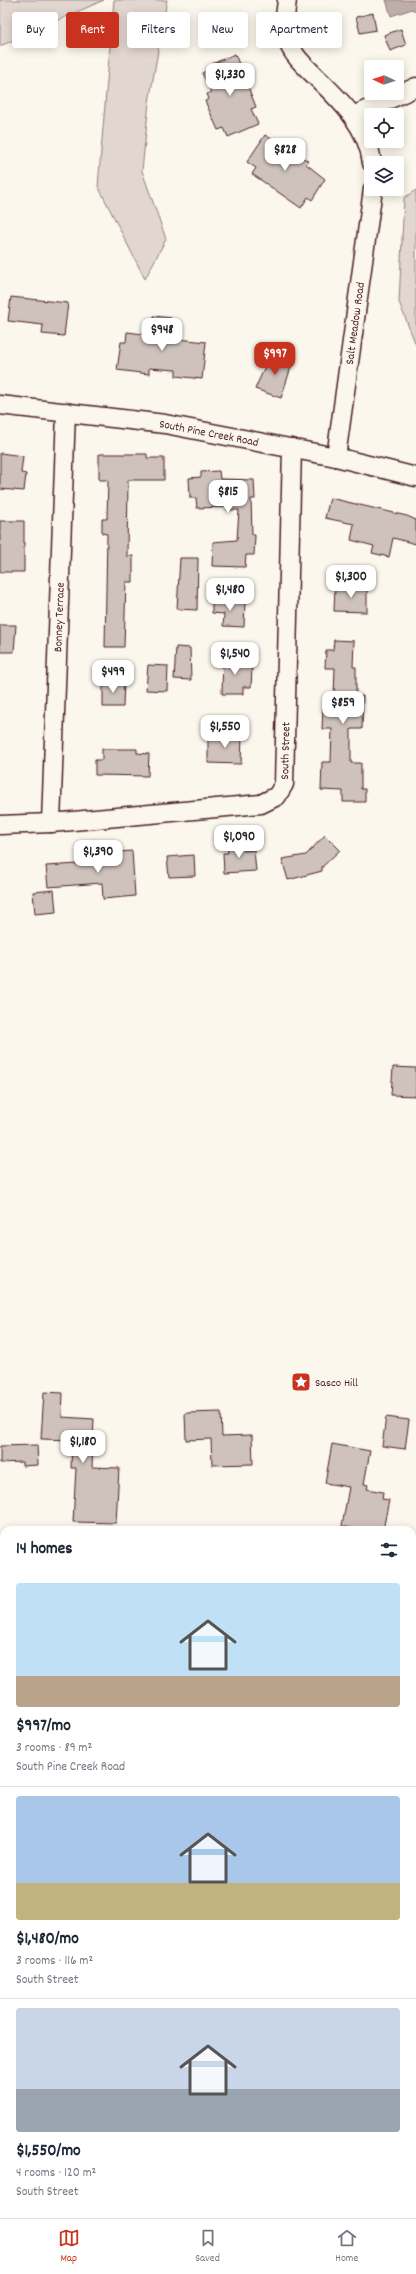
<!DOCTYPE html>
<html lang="en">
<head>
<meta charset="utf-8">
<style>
	:root { --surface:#fff; --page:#f6f6f7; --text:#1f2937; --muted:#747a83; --line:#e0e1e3; --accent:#c8321e }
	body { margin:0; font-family:Dekko,sans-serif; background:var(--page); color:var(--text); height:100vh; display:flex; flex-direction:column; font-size:15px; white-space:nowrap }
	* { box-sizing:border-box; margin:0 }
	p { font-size:13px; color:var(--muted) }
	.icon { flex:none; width:22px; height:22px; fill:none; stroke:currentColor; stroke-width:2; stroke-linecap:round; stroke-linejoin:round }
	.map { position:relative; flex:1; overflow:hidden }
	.panel { position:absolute; left:0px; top:1526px; width:416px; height:692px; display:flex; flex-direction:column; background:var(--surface); border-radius:12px 12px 0 0; box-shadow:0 2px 10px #0003 }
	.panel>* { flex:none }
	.banner { position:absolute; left:12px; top:12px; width:392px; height:36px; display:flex; gap:8px }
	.needle { width:26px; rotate:274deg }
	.buttons { position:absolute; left:364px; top:60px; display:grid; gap:8px }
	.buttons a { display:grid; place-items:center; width:40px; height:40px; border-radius:4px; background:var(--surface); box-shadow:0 2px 10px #0003; font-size:20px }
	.price { position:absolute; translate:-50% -34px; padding:0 9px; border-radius:8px; background:#fff; color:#222; font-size:13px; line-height:26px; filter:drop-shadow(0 1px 2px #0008) }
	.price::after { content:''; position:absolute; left:50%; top:24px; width:12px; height:9px; margin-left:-6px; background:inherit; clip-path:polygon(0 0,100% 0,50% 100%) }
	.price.selected { background:var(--accent); color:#fff }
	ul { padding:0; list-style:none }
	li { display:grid; align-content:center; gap:8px; height:212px; padding:0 16px }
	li+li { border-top:1px solid var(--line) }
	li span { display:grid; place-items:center; height:124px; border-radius:4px; color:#555 }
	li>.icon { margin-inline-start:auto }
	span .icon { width:72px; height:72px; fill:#fffc; stroke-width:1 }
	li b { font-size:17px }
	h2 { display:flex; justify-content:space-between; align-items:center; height:48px; padding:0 16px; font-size:17px }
	.pill { padding:0 14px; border-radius:4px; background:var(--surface); box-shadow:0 2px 10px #0003; font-size:14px; line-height:36px }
	.pill.selected { background:var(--accent); color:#fff }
	.menu { display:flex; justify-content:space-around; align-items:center; height:56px; border-top:1px solid var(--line); background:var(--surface); font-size:11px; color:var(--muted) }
	.menu a { display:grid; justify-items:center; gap:2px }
	.menu .selected { color:var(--accent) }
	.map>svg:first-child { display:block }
</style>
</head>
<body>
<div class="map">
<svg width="416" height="2218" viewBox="0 0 416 2218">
	<rect width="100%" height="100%" fill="#fbf7ec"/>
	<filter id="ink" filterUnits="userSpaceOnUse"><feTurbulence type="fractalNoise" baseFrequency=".025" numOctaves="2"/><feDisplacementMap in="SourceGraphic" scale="8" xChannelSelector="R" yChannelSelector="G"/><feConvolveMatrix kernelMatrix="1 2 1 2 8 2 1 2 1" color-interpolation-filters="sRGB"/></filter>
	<g filter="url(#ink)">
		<path fill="#e2d7d0" stroke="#967b7e" d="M0,0H104L0,46Z
			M114,0H167L149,102L142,171L166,239L145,279L98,186Z
			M416,190V345L399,302L404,198Z
			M0,1970L4,1971V2214H412V1988H416V2218H0Z"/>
		<path fill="#bfadaa" stroke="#907477" d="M386,0H416V12L412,9L391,16Z"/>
		<path fill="#cfc2bc" stroke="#4a1f2b" d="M373,13L376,30L360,33L356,17Z
			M401,29L406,45L390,51L384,35Z
			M235,54L256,107L251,109L258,124L228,137L224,128L218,130L205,101L209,99L207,94L211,92L202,73L213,68L212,64Z
			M265,135L308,161L306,164L325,179L312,200L308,197L301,208L252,174L256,168L247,162Z
			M11,297L68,303L64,336L42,334L43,325L8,321Z
			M154,316L171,318L169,338L206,342L202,379L176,376V370L149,368V374L117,370L121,342H126L127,332L152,335Z
			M271,353L293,361L281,398L255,389Z
			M0,453L23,456L21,473L26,474L24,491L0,489Z
			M99,454H147V458H164V480H128L127,556H133V582H126L124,647H105L107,534L102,533V519H107L108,480H99Z
			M219,471L220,479L254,480L255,499H251L252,535H255L254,555H246L245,567L212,566L213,542L237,540L239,510H227V507L197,508L196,498H190L189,478L201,477V472Z
			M330,498L407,516L416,520V544L393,538L389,557L372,553L374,546L351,540L354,524L325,518Z
			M0,521H24V572H0Z
			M180,558H198L197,610L177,609Z
			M335,585L367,586V612L334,611Z
			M212,600L245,601L244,627L223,626L224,614L212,613Z
			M0,625H16L14,652H0Z
			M334,640L354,641L353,667H356V696H363L362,729H351V763H361V789H365V802H343V791L321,790L322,762H331L332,729H322L323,708H332V695H334L335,668H325L326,650H333Z
			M176,647L190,648L191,680L174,679Z
			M223,656L243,657V667L252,668L251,687H243V694H222Z
			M148,665L168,666L167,691L146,690Z
			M103,680L124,681L123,707H103Z
			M208,734L242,735L241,764L208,763Z
			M102,749H137V753L149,754L148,776L95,775V760H102Z
			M325,835L340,850L322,867V871L288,880L282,859L306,855Z
			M243,843L244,851L254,850L256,871L224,873L223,853H228L227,844Z
			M132,851L135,896L103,899L102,883L48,887L46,866L95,863L94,854Z
			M194,855L195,876L169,877L167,857Z
			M54,890L56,912L35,914L33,892Z
			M393,1067L416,1068V1096L391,1095Z
			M44,1392L63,1393L62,1417L94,1419L92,1467L119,1468L116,1523L73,1522L76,1468H71L72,1440L41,1439Z
			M221,1412L222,1436L252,1435L253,1464L212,1465L211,1439L186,1440L185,1413Z
			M386,1417L409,1420L405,1449L382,1446Z
			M332,1444L370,1451L364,1484L368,1485L367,1489L383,1492L382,1499L389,1500L383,1530H359L342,1526L349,1487L325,1483Z
			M37,1445L38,1465L22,1466V1462L0,1463V1446Z"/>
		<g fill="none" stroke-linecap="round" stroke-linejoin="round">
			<g stroke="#4a1f2b" stroke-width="12">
				<path id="lane" d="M412,2019H416"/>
			</g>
			<g stroke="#4a1f2b" stroke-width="21">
				<g id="street">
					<path d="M287,0C285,13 284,27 287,39C292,55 304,65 315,76C340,100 368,126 372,163"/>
					<path d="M353,116L416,87"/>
					<path id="s1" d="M0,405L165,424L336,457L416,477"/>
					<path id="s2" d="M336,457L373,189"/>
					<path id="s3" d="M51,823L66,412"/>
					<path id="s4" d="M0,825L51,823L261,804L277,796L284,784L292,448"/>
					<path d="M0,1571L4,1572"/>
					<path d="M412,1632L416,1633"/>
				</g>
			</g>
			<use href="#lane" stroke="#fbf7ec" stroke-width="9"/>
			<use href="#street" stroke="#fbf7ec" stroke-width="18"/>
		</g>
	</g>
	<defs>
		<g id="sight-square" transform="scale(1)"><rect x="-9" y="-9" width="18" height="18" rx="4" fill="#c8321e" stroke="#fbf7ec"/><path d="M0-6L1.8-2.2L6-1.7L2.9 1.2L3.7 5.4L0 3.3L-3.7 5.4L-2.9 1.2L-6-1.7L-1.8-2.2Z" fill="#fff"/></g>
	</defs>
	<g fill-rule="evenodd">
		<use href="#sight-square" x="301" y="1382"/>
	</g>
	<g text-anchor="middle" stroke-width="3" stroke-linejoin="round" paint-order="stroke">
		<g font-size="12" fill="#4a1f2b" stroke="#fbf7ec">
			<text dy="4" stroke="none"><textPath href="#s2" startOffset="135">Salt Meadow Road</textPath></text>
			<text dy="4" stroke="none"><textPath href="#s1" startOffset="211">South Pine Creek Road</textPath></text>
			<text dy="4" stroke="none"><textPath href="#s3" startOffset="206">Bonney Terrace</textPath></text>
			<text dy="4" stroke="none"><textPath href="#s4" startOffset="327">South Street</textPath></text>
		</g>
		<g font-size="12" fill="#4a1f2b" stroke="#fbf7ec" text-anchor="start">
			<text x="315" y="1386">Sasco Hill</text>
		</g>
	</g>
</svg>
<div class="buttons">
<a><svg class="needle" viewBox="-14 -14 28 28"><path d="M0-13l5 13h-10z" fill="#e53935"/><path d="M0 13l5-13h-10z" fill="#747a83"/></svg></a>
<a><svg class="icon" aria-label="locate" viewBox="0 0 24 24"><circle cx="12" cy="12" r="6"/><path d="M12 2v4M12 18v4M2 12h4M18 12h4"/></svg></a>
<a><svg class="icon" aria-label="layers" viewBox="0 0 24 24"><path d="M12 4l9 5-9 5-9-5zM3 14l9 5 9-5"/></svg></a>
</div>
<b class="price" style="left:230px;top:97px">$1,330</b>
<b class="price" style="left:285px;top:172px">$828</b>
<b class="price" style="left:162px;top:352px">$948</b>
<b class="price selected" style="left:275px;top:376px">$997</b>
<b class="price" style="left:228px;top:514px">$815</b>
<b class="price" style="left:351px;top:599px">$1,300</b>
<b class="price" style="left:230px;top:612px">$1,480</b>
<b class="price" style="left:235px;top:676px">$1,540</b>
<b class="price" style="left:113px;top:694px">$499</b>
<b class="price" style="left:343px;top:725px">$859</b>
<b class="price" style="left:225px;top:749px">$1,550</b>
<b class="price" style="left:239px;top:859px">$1,090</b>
<b class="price" style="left:98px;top:874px">$1,390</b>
<b class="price" style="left:83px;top:1464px">$1,180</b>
<div class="banner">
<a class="pill">Buy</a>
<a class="pill selected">Rent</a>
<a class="pill">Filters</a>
<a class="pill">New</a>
<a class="pill">Apartment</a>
</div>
<section class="panel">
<h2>14 homes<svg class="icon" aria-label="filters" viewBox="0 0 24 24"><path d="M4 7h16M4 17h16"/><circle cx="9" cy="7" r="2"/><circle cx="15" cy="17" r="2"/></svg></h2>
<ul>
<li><span style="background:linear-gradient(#bfe0f5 75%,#b9a48a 0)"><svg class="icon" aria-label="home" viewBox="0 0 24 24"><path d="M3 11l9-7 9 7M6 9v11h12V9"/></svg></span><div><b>$997/mo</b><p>3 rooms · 89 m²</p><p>South Pine Creek Road</p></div></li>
<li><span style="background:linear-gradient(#a9c7e8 70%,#c2b280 0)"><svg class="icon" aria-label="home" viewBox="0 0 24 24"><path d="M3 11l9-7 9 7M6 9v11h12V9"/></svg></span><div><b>$1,480/mo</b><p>3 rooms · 116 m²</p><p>South Street</p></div></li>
<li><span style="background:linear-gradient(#c9d6e8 65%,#9aa5b1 0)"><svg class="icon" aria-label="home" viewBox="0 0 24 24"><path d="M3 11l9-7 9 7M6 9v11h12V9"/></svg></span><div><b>$1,550/mo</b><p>4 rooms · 120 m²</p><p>South Street</p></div></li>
</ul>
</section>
</div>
<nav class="menu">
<a class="selected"><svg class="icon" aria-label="map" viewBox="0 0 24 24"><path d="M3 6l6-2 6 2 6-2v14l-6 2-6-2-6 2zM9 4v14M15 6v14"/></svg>Map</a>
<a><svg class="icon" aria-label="saved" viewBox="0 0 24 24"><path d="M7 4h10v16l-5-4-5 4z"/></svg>Saved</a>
<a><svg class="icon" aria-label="home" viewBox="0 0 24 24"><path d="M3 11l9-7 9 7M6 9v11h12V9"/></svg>Home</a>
</nav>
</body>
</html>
